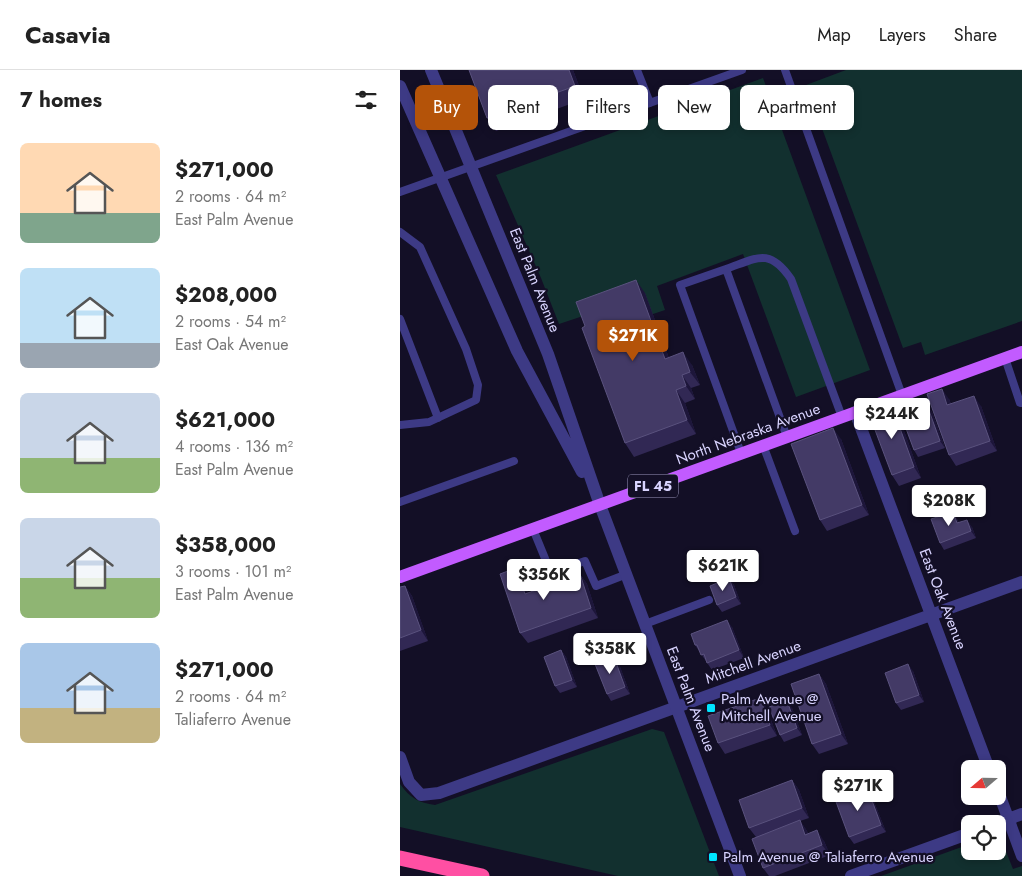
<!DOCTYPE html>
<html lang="en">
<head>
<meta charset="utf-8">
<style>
	:root { --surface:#fff; --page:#f6f6f6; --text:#222; --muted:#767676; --line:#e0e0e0; --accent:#b45309 }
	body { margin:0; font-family:Jost,sans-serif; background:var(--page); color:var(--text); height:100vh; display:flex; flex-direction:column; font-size:19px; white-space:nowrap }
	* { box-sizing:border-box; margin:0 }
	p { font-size:16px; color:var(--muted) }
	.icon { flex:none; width:28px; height:28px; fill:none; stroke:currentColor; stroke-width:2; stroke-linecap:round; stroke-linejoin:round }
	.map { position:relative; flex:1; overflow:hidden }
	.drawer { display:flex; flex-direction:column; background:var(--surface); width:400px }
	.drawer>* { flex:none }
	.hud { position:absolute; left:15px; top:15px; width:475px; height:45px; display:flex; gap:10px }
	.needle { width:32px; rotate:250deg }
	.tools { position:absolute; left:561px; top:690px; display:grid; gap:10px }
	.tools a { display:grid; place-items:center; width:45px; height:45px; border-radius:8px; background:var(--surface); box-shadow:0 2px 8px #0003; font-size:25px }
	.price { position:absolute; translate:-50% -42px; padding:0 11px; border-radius:5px; background:#fff; color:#222; font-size:16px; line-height:32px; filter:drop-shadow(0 1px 2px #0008) }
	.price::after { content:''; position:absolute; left:50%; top:30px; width:15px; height:11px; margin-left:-8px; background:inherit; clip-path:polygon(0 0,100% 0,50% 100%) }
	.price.on { background:var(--accent); color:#fff }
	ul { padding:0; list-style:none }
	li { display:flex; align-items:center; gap:15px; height:125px; padding:0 20px }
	li span { display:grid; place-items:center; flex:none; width:140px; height:100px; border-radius:8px; color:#555 }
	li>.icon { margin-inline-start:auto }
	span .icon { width:60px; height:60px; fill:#fffc; stroke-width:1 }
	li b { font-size:21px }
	h2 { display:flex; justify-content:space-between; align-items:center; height:60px; padding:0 20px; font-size:21px }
	.pill { padding:0 18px; border-radius:8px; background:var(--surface); box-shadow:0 2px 8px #0003; font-size:18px; line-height:45px }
	.pill.on { background:var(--accent); color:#fff }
	header { display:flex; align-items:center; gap:30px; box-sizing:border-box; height:70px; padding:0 25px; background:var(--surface); border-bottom:1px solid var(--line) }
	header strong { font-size:24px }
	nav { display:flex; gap:28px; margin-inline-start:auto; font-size:18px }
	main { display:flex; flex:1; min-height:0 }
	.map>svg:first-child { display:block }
</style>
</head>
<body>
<header>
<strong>Casavia</strong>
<nav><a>Map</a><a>Layers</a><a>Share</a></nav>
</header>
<main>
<section class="drawer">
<h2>7 homes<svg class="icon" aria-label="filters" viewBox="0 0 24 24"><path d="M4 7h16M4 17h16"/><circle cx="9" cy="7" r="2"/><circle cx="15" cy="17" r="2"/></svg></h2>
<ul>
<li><span style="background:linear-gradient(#ffd9b3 70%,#7fa58c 0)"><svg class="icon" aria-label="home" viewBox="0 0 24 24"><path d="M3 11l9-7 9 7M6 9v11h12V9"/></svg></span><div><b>$271,000</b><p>2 rooms · 64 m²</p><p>East Palm Avenue</p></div></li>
<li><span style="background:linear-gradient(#bfe0f5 75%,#9aa5b1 0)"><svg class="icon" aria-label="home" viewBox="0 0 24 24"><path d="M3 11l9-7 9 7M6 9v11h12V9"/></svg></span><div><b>$208,000</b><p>2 rooms · 54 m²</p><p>East Oak Avenue</p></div></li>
<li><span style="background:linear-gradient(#c9d6e8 65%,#8fb573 0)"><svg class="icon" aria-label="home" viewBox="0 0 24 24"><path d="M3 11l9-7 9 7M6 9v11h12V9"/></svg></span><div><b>$621,000</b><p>4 rooms · 136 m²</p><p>East Palm Avenue</p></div></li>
<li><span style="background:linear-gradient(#c9d6e8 60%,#8fb573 0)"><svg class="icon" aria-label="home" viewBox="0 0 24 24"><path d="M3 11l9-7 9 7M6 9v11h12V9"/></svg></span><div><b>$358,000</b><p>3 rooms · 101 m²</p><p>East Palm Avenue</p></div></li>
<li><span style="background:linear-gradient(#a9c7e8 65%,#c2b280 0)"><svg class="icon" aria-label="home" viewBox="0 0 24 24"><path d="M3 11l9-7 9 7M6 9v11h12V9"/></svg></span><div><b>$271,000</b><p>2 rooms · 64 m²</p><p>Taliaferro Avenue</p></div></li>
</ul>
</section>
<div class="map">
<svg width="622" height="806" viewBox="0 0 622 806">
	<rect width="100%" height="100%" fill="#130f26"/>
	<path fill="#12302f" d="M446,0H622V251L525,285L521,272L503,278L406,15Z
		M363,8L470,300L396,327L343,184L257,216L265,240L253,244L186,245L159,254L141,208L96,105Z
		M252,659L264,662L319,806H218L0,757V714C10,728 19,733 35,735Z
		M598,764H599L613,799L622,796V806H481L570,774V781H598Z"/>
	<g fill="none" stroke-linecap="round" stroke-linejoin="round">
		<path stroke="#3d3a85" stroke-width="8" d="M237,0L250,33
			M385,0L502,325
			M0,122L342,0
			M0,162L20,177L66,279L78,315L76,330L29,352L0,355
			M326,199C357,188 369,177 391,209L442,347
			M0,249L38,348
			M605,288L620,333H622
			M363,375L395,461
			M341,383L280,215L326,199L387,367
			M0,432L114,391
			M133,459L151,503L185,491L196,516L227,504
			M245,554L309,530"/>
		<path stroke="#3d3a85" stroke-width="12" d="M455,342L589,699
			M0,687L9,712L21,725L39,723L622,512
			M598,721L622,786
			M595,754L622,744
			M451,806L570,763"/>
		<path stroke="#3d3a85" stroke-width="12" d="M31,0L148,284L200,435L340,806
			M0,16L117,281L182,402"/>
		<path stroke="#c25bff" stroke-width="12" d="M0,507L622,282"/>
		<path stroke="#ff4fa3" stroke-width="15" d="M0,788L82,806"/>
	</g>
	<path fill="#312854" d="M69,0H173L184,29L96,61L87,48Z
		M245,223L269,288L292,295L300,315L291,318L295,329L285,333L296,364L234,387L225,373L185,256Z
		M549,329L551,334L581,336L597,381L556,396L549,385Z
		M519,332L522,337L527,335L532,342L545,378L518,387L514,380L506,343Z
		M499,347L521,408L499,416L492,405Z
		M441,369L469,445L427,461L420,450Z
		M553,442L557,449L559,453L572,457L576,468L544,480L540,473Z
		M116,498L124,509L128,523L180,504L187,514L198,548L128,573L120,563Z
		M329,508L334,515L341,534L322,542L317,535Z
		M5,516L12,526L28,571L0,581V517Z
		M332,557L344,588L312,600L295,575Z
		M161,580L166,587L177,617L160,623L155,616Z
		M219,594L230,624L211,631L207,624Z
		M513,601L524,632L501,640L496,633Z
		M419,604L426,614L448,674L419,684L412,674Z
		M360,628L367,639L377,666L325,684L318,673Z
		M392,638L402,665L384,672L380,665Z
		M392,710L399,720L409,748L400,751L407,761L408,764L424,771L430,785L375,806H369L363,798L356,767L349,758Z
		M467,717L471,724L486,762L454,774L449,767Z"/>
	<path fill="#1d163a" d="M169,0H173L184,29L175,16Z
		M236,210L245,223L274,302L265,289Z
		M283,282L292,295L300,315L290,302Z
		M282,305L291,318L295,329L286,316Z
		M542,319L549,329L555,345L547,335Z
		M276,320L285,333L296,364L287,350Z
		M574,326L581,336L597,381L590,371Z
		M527,335L532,342L545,378L540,371Z
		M492,336L499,347L521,408L514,397Z
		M433,358L441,369L469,445L462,435Z
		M553,442L557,449L562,460L557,453Z
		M567,450L572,457L576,468L571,461Z
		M116,498L124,509L132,534L125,524Z
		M180,504L187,514L198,548L191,538Z
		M329,508L334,515L341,534L336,527Z
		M5,516L12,526L28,571L21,560Z
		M327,550L332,557L344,588L339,580Z
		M161,580L166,587L177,617L172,610Z
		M214,587L219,594L230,624L225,617Z
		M508,594L513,601L524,632L519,625Z
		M419,604L426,614L448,674L441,664Z
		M360,628L367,639L377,666L370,655Z
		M387,631L392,638L402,665L397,658Z
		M392,710L399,720L409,748L402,738Z
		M467,717L471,724L486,762L481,755Z
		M400,750L407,761L412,775L405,765Z
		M417,760L424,771L430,785L422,775Z"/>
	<path fill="#433a66" stroke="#5a527e" d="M69,0H169L175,16L87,48Z
		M236,210L265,289L283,282L290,302L282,305L286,316L276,320L287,350L225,373L182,258L185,256L176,232Z
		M542,319L547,335L574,326L590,371L549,385L527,324Z
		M519,332L521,338L527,335L540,371L514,380L501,345L506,343L504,337Z
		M492,336L514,397L492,405L469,344Z
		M433,358L462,435L420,450L391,374Z
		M553,442L557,453L567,450L571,461L540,473L531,449Z
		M116,498L125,524L180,504L191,538L120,563L100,504Z
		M329,508L336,527L317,535L310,516Z
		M5,516L21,560L0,568V517Z
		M327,550L339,580L307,593L304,584L301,585L297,575H295L291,564Z
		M161,580L172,610L155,616L144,587Z
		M214,587L225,617L207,624L195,594Z
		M508,594L519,625L496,633L485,603Z
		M419,604L441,664L412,674L391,614Z
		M360,628L370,655L318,673L308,646Z
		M387,631L397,658L380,665L369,637Z
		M392,710L402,738L349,758L339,730Z
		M467,717L481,755L449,767L435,729Z
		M400,750L405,765L417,760L422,775L363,798L352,769Z"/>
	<g fill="#00e5ff" stroke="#130f26" stroke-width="2">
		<rect x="306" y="633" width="10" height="10" rx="2.5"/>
		<rect x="308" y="782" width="10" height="10" rx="2.5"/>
	</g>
	<g text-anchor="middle" stroke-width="4.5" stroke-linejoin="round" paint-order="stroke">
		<rect fill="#130f26" stroke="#9e99be" stroke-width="1" x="228" y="404.5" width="50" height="23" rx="4"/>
		<g font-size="14" font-weight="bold" fill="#d9d4ff">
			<text x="253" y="421">FL 45</text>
		</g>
		<g font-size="15" fill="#d9d4ff" stroke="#130f26">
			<text transform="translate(135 210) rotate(68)" y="5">East Palm Avenue</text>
			<text transform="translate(348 364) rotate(-20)" y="5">North Nebraska Avenue</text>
			<text transform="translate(543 529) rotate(69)" y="5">East Oak Avenue</text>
			<text transform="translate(353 592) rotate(-20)" y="5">Mitchell Avenue</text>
			<text transform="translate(291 629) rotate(69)" y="5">East Palm Avenue</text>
		</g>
		<g font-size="15" fill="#d9d4ff" stroke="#130f26" text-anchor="start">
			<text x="321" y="634">Palm Avenue @<tspan x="321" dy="17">Mitchell Avenue</tspan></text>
			<text x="323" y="792">Palm Avenue @ Taliaferro Avenue</text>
		</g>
	</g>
</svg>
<div class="tools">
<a><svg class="needle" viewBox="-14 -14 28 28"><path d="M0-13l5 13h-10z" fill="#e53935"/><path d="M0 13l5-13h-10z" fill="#767676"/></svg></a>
<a><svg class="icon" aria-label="locate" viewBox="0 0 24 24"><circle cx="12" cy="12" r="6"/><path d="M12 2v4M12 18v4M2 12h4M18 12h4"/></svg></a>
</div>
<b class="price on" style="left:233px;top:292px">$271K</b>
<b class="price" style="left:492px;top:370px">$244K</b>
<b class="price" style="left:549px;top:457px">$208K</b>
<b class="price" style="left:323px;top:522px">$621K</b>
<b class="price" style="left:144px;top:531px">$356K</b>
<b class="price" style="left:210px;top:605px">$358K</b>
<b class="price" style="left:458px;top:742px">$271K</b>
<div class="hud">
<a class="pill on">Buy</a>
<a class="pill">Rent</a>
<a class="pill">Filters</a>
<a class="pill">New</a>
<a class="pill">Apartment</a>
</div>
</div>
</main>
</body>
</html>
